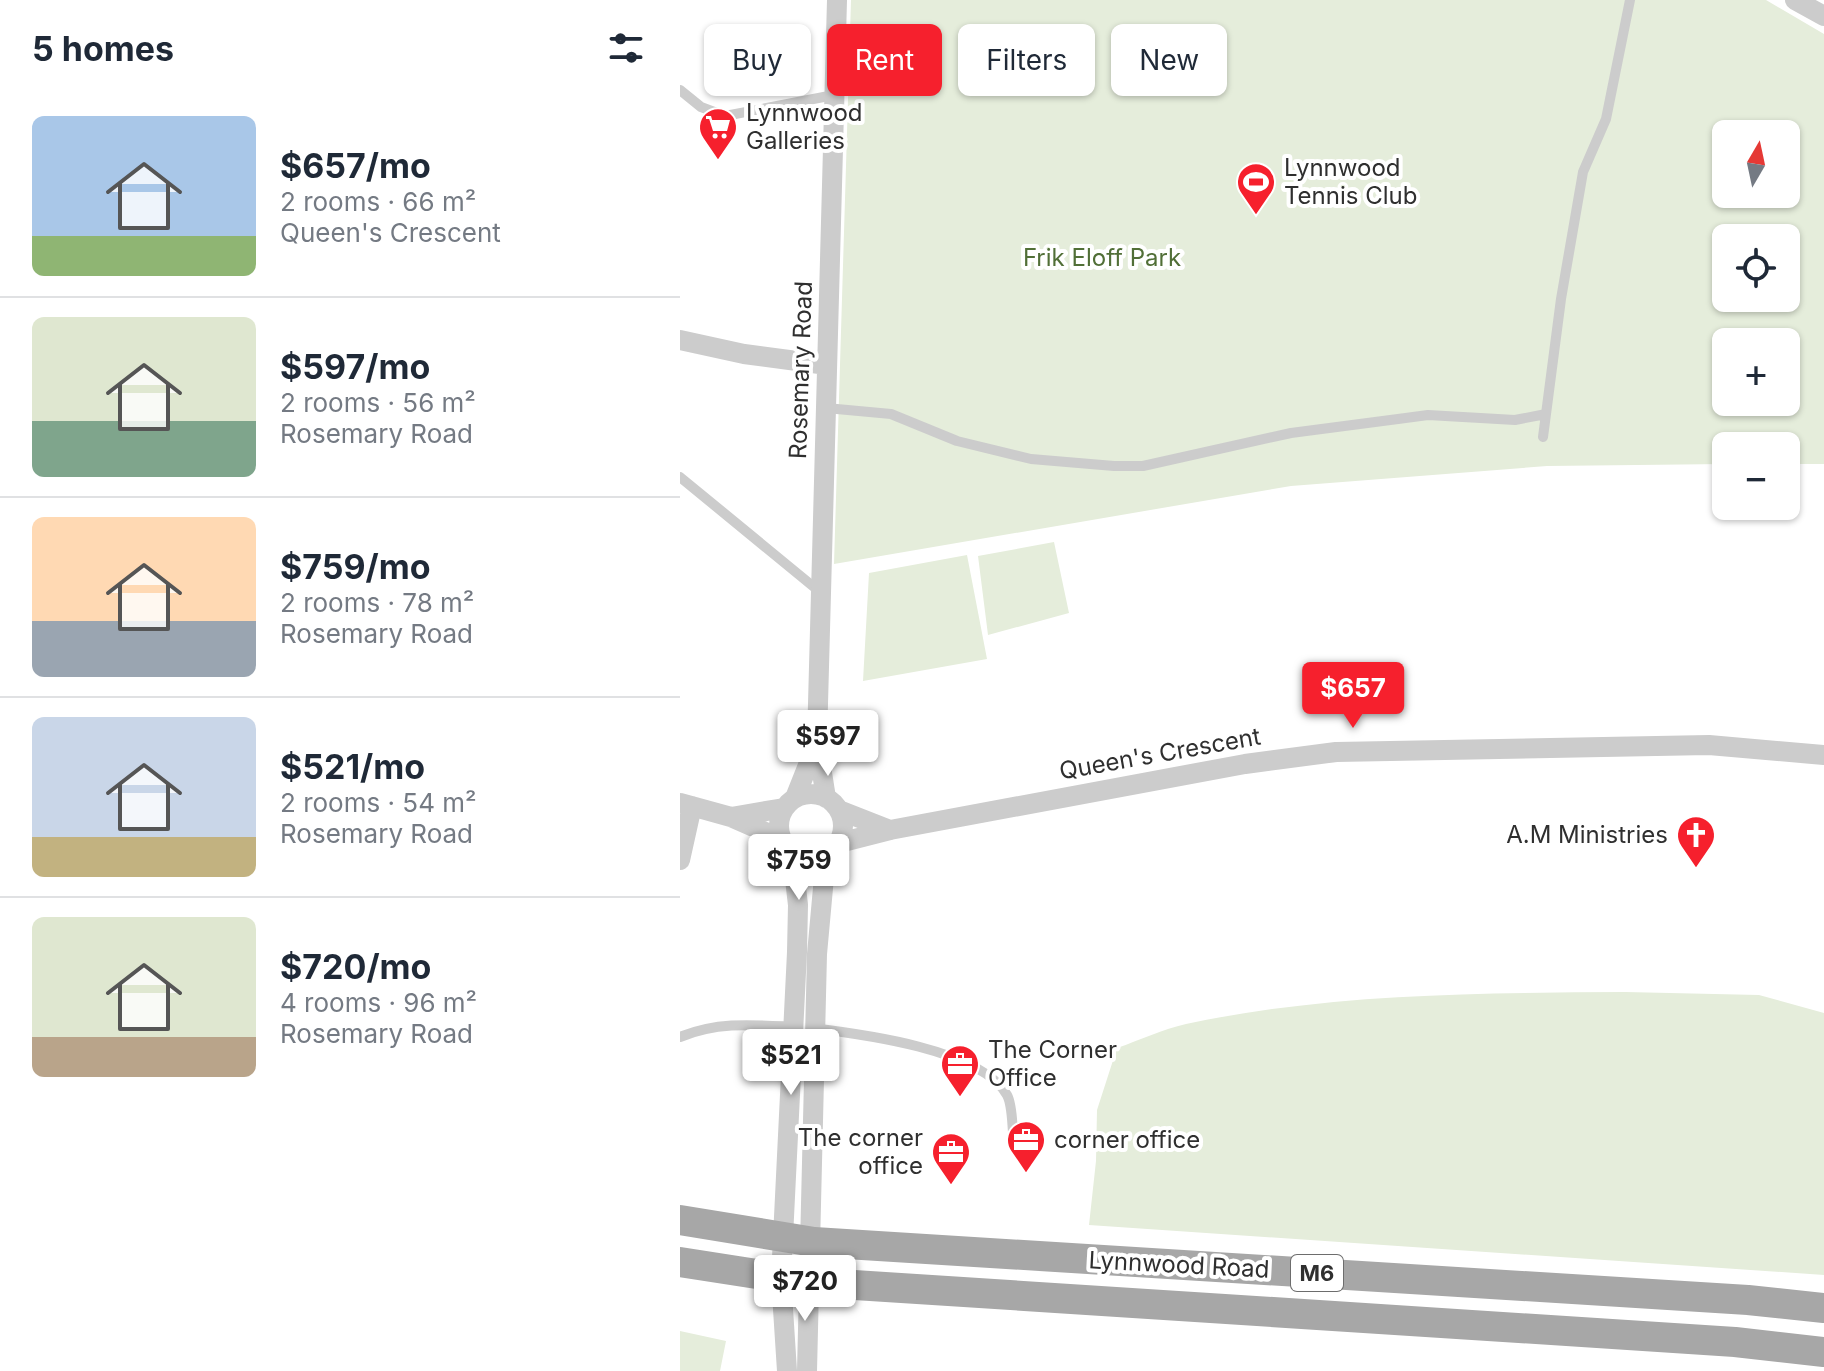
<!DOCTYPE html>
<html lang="en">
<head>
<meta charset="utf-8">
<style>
	:root { --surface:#fff; --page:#f2f2f3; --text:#1f2937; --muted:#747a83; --line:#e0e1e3; --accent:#f6202d }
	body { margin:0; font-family:Inter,sans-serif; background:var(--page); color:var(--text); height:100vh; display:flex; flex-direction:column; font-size:30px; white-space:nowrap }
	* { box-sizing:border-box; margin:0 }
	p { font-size:26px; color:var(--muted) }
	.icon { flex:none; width:44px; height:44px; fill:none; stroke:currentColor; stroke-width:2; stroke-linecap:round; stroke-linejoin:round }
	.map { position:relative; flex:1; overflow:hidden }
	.sheet { display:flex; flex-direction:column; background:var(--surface); width:680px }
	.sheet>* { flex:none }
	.guide { position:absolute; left:24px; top:24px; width:760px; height:72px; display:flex; gap:16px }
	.needle { width:52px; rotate:9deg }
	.controls { position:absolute; left:1032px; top:120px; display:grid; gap:16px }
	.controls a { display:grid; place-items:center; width:88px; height:88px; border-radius:12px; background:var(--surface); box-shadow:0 2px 6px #0004; font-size:40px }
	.price { position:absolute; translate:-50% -68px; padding:0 18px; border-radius:8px; background:#fff; color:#222; font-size:26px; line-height:52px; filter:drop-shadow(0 2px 4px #0008) }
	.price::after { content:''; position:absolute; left:50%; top:48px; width:24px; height:18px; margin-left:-12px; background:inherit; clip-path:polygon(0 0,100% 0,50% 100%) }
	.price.on { background:var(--accent); color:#fff }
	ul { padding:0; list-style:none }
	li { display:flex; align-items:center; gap:24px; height:200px; padding:0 32px }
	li+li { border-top:2px solid var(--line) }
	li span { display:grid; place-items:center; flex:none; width:224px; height:160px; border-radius:12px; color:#555 }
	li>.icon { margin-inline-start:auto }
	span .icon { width:96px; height:96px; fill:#fffc; stroke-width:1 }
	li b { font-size:34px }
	h2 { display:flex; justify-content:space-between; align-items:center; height:96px; padding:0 32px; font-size:34px }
	.pill { padding:0 28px; border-radius:12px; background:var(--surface); box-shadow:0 2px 6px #0004; font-size:28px; line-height:72px }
	.pill.on { background:var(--accent); color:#fff }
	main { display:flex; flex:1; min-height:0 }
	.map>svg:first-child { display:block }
</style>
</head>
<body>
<main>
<section class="sheet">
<h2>5 homes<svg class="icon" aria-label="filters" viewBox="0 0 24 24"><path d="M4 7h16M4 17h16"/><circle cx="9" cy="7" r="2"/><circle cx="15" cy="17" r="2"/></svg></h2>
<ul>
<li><span style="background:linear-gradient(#a9c7e8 75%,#8fb573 0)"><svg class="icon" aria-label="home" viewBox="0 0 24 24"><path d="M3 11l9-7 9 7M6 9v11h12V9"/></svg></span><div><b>$657/mo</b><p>2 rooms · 66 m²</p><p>Queen's Crescent</p></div></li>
<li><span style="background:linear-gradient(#dfe7d0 65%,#7fa58c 0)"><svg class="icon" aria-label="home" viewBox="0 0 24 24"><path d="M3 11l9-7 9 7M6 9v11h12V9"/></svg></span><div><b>$597/mo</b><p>2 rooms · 56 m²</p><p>Rosemary Road</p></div></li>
<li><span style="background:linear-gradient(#ffd9b3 65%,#9aa5b1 0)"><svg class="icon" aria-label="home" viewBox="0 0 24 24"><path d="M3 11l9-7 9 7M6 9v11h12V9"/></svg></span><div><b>$759/mo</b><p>2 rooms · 78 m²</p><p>Rosemary Road</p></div></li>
<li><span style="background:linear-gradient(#c9d6e8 75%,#c2b280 0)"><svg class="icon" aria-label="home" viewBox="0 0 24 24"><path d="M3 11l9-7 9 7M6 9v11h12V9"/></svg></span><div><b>$521/mo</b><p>2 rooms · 54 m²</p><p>Rosemary Road</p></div></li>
<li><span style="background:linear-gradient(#dfe7d0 75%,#b9a48a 0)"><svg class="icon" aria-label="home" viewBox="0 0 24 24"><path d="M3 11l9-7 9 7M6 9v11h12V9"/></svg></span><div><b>$720/mo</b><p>4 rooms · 96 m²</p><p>Rosemary Road</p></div></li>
</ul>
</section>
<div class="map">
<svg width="1144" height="1371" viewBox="0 0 1144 1371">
	<rect width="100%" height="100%" fill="#fff"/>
	<path fill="#e5eddb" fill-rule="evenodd" d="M171,0H1086L1144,34V464H1106V446H1046V464L867,466L611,486L154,564ZM1046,134H1106V194H1046ZM1046,238H1106V298H1046ZM1046,342H1106V402H1046Z
		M374,542L389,613L308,635L298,556Z
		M287,555L307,659L183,681L189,573Z
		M945,992L1079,995L1144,1013V1275L409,1225L416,1161L417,1110L437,1048C460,1040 483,1029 506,1024C651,993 798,993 945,992Z
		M0,1331L46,1341L40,1371H0Z"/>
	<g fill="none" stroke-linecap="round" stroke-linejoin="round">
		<path stroke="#ccc" stroke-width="10" d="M0,90L21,107L45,116L154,95
			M146,408L211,414L277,441L351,459L434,466H463L611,433L718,419L748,415L835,420L866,414
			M863,437L881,299L903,172L926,119L950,0
			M0,477L140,592
			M132,1028C181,1034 301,1049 327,1095C332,1104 332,1121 333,1132
			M0,1037C39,1021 75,1025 116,1027"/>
		<path stroke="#ccc" stroke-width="20" d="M1115,0L1144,16
			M0,340L64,354L147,365
			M99 826a32 32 0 1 1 64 0a32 32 0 1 1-64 0Z
			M115,798L136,745
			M146,798L137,741L157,0
			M0,803L51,817L101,839
			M159,810L210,830
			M51,817L104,808
			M159,843L210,830L565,764L656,752L1029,745L1144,755
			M0,860L12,806
			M107,1371L101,1278L117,952L118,905L112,853
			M127,1371L137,954L146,855"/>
		<path stroke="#a7a7a7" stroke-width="30" d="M0,1220L134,1242L1068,1300L1144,1308
			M0,1262L128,1282L1055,1342L1144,1352"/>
	</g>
	<defs>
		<g id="supermarket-pin" transform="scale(2)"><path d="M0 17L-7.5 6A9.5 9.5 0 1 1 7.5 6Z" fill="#f6202d" stroke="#fff"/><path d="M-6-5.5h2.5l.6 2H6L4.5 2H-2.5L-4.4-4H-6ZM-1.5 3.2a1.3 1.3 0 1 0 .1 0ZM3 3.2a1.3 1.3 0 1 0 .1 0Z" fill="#fff"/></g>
		<g id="stadium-pin" transform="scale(2)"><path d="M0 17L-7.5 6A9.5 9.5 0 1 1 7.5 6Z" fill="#f6202d" stroke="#fff"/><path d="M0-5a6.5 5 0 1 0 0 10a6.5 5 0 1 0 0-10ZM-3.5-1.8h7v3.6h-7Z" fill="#fff"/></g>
		<g id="church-pin" transform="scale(2)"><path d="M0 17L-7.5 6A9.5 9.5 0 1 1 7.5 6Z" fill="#f6202d" stroke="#fff"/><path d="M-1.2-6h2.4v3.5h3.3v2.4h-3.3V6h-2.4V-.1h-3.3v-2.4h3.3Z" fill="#fff"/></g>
		<g id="office-pin" transform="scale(2)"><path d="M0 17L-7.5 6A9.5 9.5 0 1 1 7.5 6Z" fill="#f6202d" stroke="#fff"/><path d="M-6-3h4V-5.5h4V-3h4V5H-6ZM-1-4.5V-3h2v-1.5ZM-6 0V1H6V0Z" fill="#fff"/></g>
	</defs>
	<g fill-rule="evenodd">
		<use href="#supermarket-pin" x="38" y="127"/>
		<use href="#stadium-pin" x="576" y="182"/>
		<use href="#church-pin" x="1016" y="835"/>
		<use href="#office-pin" x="280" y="1064"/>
		<use href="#office-pin" x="346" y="1140"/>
		<use href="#office-pin" x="271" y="1152"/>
	</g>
	<g text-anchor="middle" stroke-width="8" stroke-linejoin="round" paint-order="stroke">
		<rect fill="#fff" stroke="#6d6d6d" stroke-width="2" x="611" y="1255" width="52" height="36" rx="6"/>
		<g font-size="22" font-weight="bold" fill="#2f2f2f">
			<text x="637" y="1281">M6</text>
		</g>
		<g font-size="24" fill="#2f2f2f" stroke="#fff" text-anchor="start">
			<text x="66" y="121">Lynnwood<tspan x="66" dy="28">Galleries</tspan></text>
			<text x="604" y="176">Lynnwood<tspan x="604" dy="28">Tennis Club</tspan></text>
			<text x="988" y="843" text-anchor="end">A.M Ministries</text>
			<text x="308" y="1058">The Corner<tspan x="308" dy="28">Office</tspan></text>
			<text x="243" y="1146" text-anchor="end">The corner<tspan x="243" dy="28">office</tspan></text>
			<text x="374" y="1148">corner office</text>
		</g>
		<g font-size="24" fill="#516f37" stroke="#fff">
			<text x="422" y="266">Frik Eloff Park</text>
		</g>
		<g font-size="24" fill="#2f2f2f" stroke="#fff">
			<text transform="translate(121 370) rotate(-88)" y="8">Rosemary Road</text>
			<text transform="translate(480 754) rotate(-10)" y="8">Queen's Crescent</text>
			<text transform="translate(499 1265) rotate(3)" y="8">Lynnwood Road</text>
		</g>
	</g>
</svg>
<div class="controls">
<a><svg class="needle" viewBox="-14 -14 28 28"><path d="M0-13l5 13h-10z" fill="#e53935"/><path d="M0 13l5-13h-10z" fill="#747a83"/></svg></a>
<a><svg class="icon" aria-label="locate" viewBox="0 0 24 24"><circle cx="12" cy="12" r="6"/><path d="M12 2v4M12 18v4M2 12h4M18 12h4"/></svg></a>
<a>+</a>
<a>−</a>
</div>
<b class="price on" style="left:673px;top:730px">$657</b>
<b class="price" style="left:148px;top:778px">$597</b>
<b class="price" style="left:119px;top:902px">$759</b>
<b class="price" style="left:111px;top:1097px">$521</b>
<b class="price" style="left:125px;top:1323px">$720</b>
<div class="guide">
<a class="pill">Buy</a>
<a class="pill on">Rent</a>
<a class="pill">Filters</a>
<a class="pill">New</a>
</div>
</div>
</main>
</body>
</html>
